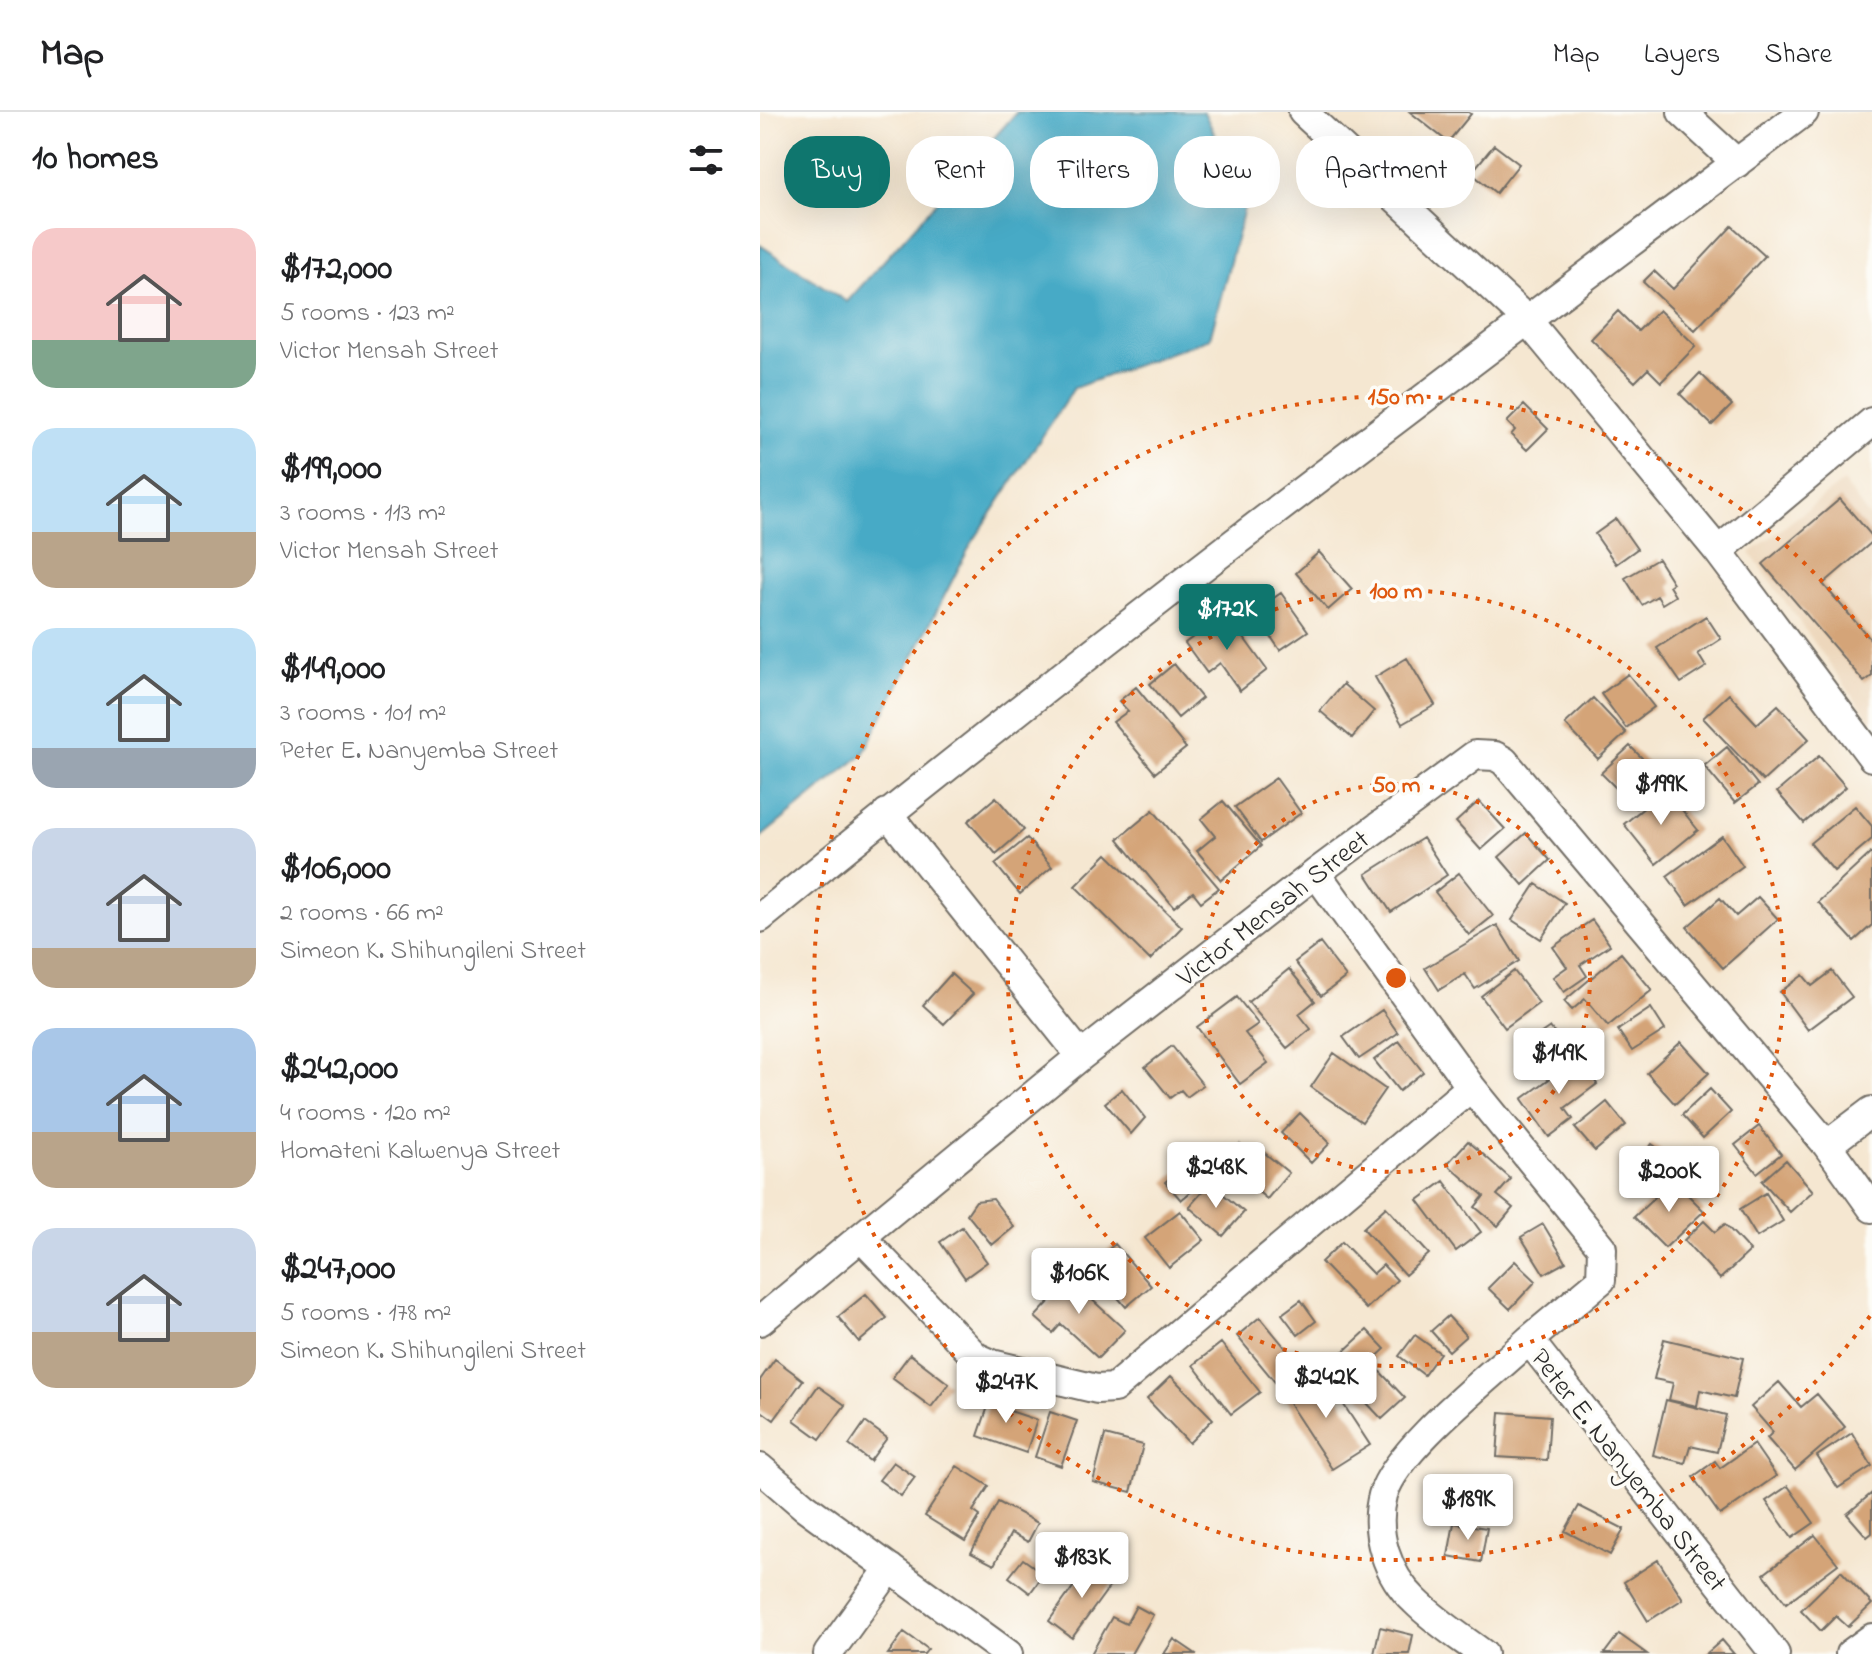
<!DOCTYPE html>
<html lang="en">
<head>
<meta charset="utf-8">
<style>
	:root { --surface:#fff; --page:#f2f2f2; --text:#202124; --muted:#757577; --line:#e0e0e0; --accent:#0f766e }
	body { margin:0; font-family:"Indie Flower",sans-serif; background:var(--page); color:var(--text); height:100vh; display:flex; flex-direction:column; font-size:30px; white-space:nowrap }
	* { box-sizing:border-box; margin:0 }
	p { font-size:26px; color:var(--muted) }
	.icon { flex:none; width:44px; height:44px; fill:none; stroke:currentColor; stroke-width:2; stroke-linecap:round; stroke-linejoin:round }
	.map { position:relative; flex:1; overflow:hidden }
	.side { display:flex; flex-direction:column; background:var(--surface); width:760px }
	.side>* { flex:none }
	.banner { position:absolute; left:24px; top:24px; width:760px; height:72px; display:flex; gap:16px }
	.price { position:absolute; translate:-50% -68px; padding:0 18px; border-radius:8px; background:#fff; color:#222; font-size:26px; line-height:52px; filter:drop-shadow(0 2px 4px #0008) }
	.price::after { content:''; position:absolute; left:50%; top:48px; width:24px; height:18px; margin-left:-12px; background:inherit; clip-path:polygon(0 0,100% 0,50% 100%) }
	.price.on { background:var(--accent); color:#fff }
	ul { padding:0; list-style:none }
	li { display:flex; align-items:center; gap:24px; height:200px; padding:0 32px }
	li span { display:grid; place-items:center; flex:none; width:224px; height:160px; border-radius:24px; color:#555 }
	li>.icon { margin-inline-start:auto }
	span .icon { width:96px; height:96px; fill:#fffc; stroke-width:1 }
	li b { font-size:34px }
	h2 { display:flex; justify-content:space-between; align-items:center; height:96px; padding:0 32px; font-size:34px }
	.tag { padding:0 28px; border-radius:32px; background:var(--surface); box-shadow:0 8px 32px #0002; font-size:28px; line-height:72px }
	.tag.on { background:var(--accent); color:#fff }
	header { display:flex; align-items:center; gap:48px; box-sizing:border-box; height:112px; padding:0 40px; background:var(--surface); border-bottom:2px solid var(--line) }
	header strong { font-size:38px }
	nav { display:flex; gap:44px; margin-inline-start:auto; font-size:28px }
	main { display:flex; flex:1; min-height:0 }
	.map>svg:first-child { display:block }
</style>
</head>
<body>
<header>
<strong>Map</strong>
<nav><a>Map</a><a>Layers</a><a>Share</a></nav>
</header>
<main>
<section class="side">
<h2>10 homes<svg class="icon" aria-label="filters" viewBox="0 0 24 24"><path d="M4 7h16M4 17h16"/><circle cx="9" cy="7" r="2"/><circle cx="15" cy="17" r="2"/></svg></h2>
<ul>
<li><span style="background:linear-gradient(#f6c9c9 70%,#7fa58c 0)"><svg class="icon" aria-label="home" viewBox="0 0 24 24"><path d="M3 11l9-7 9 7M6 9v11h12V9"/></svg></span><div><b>$172,000</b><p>5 rooms · 123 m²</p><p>Victor Mensah Street</p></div></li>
<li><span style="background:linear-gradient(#bfe0f5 65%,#b9a48a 0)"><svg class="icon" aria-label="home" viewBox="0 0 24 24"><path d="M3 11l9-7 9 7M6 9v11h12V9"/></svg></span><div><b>$199,000</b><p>3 rooms · 113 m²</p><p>Victor Mensah Street</p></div></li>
<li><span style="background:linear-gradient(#bfe0f5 75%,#9aa5b1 0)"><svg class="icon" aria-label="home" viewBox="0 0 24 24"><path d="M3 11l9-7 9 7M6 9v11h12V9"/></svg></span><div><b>$149,000</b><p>3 rooms · 101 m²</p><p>Peter E. Nanyemba Street</p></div></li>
<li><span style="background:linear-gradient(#c9d6e8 75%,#b9a48a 0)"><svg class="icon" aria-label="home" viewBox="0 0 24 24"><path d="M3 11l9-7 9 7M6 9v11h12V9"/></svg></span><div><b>$106,000</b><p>2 rooms · 66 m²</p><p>Simeon K. Shihungileni Street</p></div></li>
<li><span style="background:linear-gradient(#a9c7e8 65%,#b9a48a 0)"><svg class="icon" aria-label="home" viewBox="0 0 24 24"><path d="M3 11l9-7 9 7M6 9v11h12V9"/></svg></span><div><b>$242,000</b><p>4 rooms · 120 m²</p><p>Homateni Kalwenya Street</p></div></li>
<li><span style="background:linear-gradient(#c9d6e8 65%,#b9a48a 0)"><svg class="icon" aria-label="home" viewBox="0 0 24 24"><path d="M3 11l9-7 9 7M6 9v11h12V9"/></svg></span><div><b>$247,000</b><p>5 rooms · 178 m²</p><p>Simeon K. Shihungileni Street</p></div></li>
</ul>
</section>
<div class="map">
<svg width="1112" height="1542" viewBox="0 0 1112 1542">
	<rect width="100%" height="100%" fill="#fdfcf7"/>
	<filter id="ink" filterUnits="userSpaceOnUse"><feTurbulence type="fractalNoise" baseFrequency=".0125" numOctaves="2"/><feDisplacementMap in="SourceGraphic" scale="16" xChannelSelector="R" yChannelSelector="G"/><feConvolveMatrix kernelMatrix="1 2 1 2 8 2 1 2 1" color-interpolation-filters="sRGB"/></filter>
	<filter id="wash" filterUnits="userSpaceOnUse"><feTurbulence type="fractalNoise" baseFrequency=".006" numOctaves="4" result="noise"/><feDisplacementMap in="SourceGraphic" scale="32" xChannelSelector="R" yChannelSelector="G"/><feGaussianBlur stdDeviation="1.8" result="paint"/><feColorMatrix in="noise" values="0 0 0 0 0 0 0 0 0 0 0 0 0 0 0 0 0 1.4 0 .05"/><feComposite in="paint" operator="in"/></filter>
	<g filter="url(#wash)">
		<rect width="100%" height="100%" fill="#f5e7d1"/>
		<path fill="#edd7bb" d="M1083,370L1112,409V611L990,441Z"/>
		<path fill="#47aac6" stroke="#396a78" stroke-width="2" d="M257,0H444L486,89L450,226L314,276L210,434L103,642L0,726V133L87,190Z"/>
		<g id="blocks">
			<path fill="#d4a478" d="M650,0H708L711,2L688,30Z
				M734,33L759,52L736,81L711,61Z
				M972,114L1005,144L935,218L883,170L894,159L913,177Z
				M899,198L936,234L901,270L888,257L875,270L831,227L858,199L878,219Z
				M940,261L972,293L952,313L920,282Z
				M764,293L788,317L767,338L751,323L755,318L747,310Z
				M1080,387L1112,424V430L1063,472L1112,529V564L1104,570L1003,452Z
				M856,407L877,437L856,452L835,422Z
				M559,440L592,477L568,498L536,461Z
				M898,447L913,471L909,474L915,484L902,492L897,484L882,493L865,466Z
				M521,481L548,519L520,538L494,500Z
				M466,501L507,558L480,579L460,551L447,561L425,531Z
				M946,504L961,527L938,542L946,555L921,571L897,536Z
				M647,546L675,593L642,612L615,565Z
				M414,552L442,586L418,606L390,572Z
				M868,562L894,595L866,616L841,582Z
				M583,572L614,599L592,626L560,599Z
				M376,575L426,636L395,661L353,610L368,599L359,589Z
				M969,582L997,612L1018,593L1049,627L1003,669L943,606Z
				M833,586L866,621L838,647L805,612Z
				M870,634L904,668L876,696L841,661Z
				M967,635L998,673L975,691L944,654Z
				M1059,644L1086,675L1044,711L1017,680Z
				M516,666L541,701L501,730L475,695Z
				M906,678L938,718L896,752L864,712Z
				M236,685L264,718L236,742L208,709Z
				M463,689L501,734L461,768L437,739L455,724L441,707Z
				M719,689L745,717L721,738L696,710Z
				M1095,694L1112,714V727L1074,759L1050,731Z
				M393,698L459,776L441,790L433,780L414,795L358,727Z
				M766,721L790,748L763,773L739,745Z
				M962,724L983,754L928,793L907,764Z
				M267,726L292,755L260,782L235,752Z
				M663,726L687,763L631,800L606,762Z
				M1112,740V813L1094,829L1058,790Z
				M347,742L422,815L390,848L315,774Z
				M699,761L733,804L709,823L675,780Z
				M776,772L805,791L781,827L752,808Z
				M998,785L1018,807L963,856L927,815L960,786L976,804Z
				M832,808L850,833L820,853L827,864L804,880L793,865L807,855L793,835Z
				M737,813L759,849L715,877L705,862L679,878L665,856Z
				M560,831L586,865L561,884L535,850Z
				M861,841L892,878L848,914L825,887L812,898L804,889Z
				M529,857L555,889L539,902L551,917L527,936L488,890Z
				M754,859L779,891L745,916L721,884Z
				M1072,859L1092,885L1048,918L1020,880L1043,863L1052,874Z
				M191,862L213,882L184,912L163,893Z
				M477,885L498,912L485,921L508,951L480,972L437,915Z
				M891,896L905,918L872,939L858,918Z
				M622,898L638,921L599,947L583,925Z
				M790,915L807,938L774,961L758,937Z
				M639,929L663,960L639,979L614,948Z
				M921,930L949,961L915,992L887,961Z
				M412,934L443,973L427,985L421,978L410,986L385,955Z
				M574,941L625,977L602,1010L551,975Z
				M818,946L837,972L805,996L813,1007L789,1025L762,987Z
				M362,977L385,1006L371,1022L345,991Z
				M950,977L971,1000L943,1026L922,1003Z
				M847,990L866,1013L835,1039L815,1016Z
				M540,1001L570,1031L551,1051L521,1021Z
				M999,1014L1021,1042L997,1061L975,1033Z
				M708,1029L751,1067L737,1083L753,1096L738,1114L715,1095L724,1084L687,1052Z
				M480,1032L496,1046L502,1039L529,1061L507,1087L464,1051Z
				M892,1032L914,1048L898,1071L875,1055Z
				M442,1039L458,1057L421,1088L405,1070Z
				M1026,1048L1053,1079L1030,1100L1002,1069Z
				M913,1068L944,1099L905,1136L874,1105Z
				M684,1069L721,1120L696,1139L658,1088Z
				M450,1071L484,1100L463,1124L429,1095Z
				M1006,1081L1023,1109L997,1125L980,1097Z
				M233,1087L254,1115L232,1133L207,1102L216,1089Z
				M626,1095L669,1142L645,1163L603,1116Z
				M420,1099L444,1128L409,1156L385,1126Z
				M944,1109L955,1120L965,1112L990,1139L960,1167L924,1128Z
				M783,1112L806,1150L784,1162L761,1125Z
				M202,1115L227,1150L205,1166L180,1130Z
				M582,1130L613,1162L623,1153L637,1168L606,1197L561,1150Z
				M355,1132L391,1174L366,1195L330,1153Z
				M755,1149L776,1169L750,1197L728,1176Z
				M302,1160L365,1218L338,1246L301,1212L293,1221L275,1205L292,1187L284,1179Z
				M106,1182L127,1206L99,1230L78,1205Z
				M541,1188L556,1209L538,1223L522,1202Z
				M688,1204L706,1224L689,1239L671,1219Z
				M500,1205L547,1262L524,1281L477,1224Z
				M607,1218L625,1237L611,1250L645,1286L622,1307L570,1252Z
				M655,1223L680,1241L664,1263L639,1244Z
				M904,1227L983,1246L974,1286L940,1278L937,1294L909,1288L913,1271L894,1267Z
				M461,1231L500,1280L471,1302L433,1253Z
				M150,1242L189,1272L171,1295L132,1266Z
				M15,1247L43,1268L14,1308L0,1298V1268Z
				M561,1258L610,1333L572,1357L523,1282Z
				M411,1264L453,1307L429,1331L387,1287Z
				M1019,1270L1041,1295L1057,1282L1085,1315L1035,1358L1007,1326L1013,1320L991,1295Z
				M236,1271L245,1274L238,1295L277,1308L266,1341L218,1324Z
				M58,1274L85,1293L60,1327L34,1308Z
				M906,1288L966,1303L957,1340L930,1334L925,1351L893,1343Z
				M290,1300L317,1309L301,1354L275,1345Z
				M740,1300L790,1304L787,1348L737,1345Z
				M105,1310L127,1326L110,1349L89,1333Z
				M1092,1321L1112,1354L1078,1376L1057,1344Z
				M345,1323L383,1333L371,1380L333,1370Z
				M994,1332L1016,1364L960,1403L933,1365L955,1349L960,1356Z
				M133,1350L155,1365L141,1384L119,1368Z
				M197,1354L229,1374L213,1399L220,1404L205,1429L165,1404Z
				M1028,1374L1054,1411L1032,1426L1006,1389Z
				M1112,1381V1421L1107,1425L1087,1402Z
				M238,1390L278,1411L268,1430L251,1421L234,1453L211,1441Z
				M819,1394L864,1417L850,1443L805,1419Z
				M694,1411L727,1416L721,1450L688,1444Z
				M1055,1423L1078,1452L1026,1491L1004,1462Z
				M263,1447L284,1462L270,1481L249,1465Z
				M898,1448L923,1487L888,1509L864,1470Z
				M331,1450L355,1467L312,1526L289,1509Z
				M1081,1459L1112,1492L1088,1515L1076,1504L1061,1519L1041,1498Z
				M376,1494L393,1503L371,1542H331L352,1505L366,1512Z
				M620,1515L653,1523L649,1542H614Z
				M144,1520L168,1537L164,1542H128Z
				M859,1522L887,1542H844Z
				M414,1527L436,1542H404Z
				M962,1528L974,1542H946Z"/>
		</g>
	</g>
	<g filter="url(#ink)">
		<use href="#blocks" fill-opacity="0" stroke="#726d65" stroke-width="2"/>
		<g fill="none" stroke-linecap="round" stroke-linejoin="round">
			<g stroke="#726d65" stroke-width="32">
				<path id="minor" d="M543,0L767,208L958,439L1112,645
					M922,0L977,51
					M958,439L1112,310
					M127,701L321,944
					M556,761L711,975L842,1136L841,1168L769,1228L1015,1542
					M0,806C340,527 693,264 1044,0
					M1067,1033L1112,999
					M101,1125L321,944L556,761L715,643L735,644L744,649L1067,1033L1112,1096
					M0,1209L101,1125L216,1245L232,1252L337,1277L354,1276L711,975
					M0,1356L44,1394L248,1542
					M68,1542L130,1456
					M723,1542C700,1525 675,1509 655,1489C627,1463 613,1421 623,1383C636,1337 732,1263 769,1228
					M1090,1542L1112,1526"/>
			</g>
			<use href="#minor" stroke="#fff" stroke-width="28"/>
		</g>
	</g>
	<g fill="none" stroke="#df570e" stroke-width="4" stroke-dasharray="4 8">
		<circle cx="636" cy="866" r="194"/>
		<circle cx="636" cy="866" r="388"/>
		<path d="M1110 1204A582 582 0 1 1 1110 528"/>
	</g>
	<g text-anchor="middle" stroke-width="7" stroke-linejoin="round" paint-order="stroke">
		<g font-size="28" fill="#2b2b2b" stroke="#fdfcf7">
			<text transform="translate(512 795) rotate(-38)" y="10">Victor Mensah Street</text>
			<text transform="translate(870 1357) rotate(52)" y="10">Peter E. Nanyemba Street</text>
		</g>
	</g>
	<circle cx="636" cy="866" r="12" fill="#df570e" stroke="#fdfcf7" stroke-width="4"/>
	<g font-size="24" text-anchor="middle" font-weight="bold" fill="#df570e" stroke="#fdfcf7" stroke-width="7" stroke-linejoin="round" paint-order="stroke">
		<text x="636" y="292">150 m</text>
		<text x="636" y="486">100 m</text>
		<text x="636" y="680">50 m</text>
	</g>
</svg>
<b class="price on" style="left:467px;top:540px">$172K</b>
<b class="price" style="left:901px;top:715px">$199K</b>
<b class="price" style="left:799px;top:984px">$149K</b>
<b class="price" style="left:456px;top:1098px">$248K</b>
<b class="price" style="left:909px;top:1102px">$200K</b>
<b class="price" style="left:319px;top:1204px">$106K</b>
<b class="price" style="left:566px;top:1308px">$242K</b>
<b class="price" style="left:246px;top:1313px">$247K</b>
<b class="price" style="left:708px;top:1430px">$189K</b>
<b class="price" style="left:322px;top:1488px">$183K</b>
<div class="banner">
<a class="tag on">Buy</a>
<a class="tag">Rent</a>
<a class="tag">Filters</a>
<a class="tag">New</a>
<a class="tag">Apartment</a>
</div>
</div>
</main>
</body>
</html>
